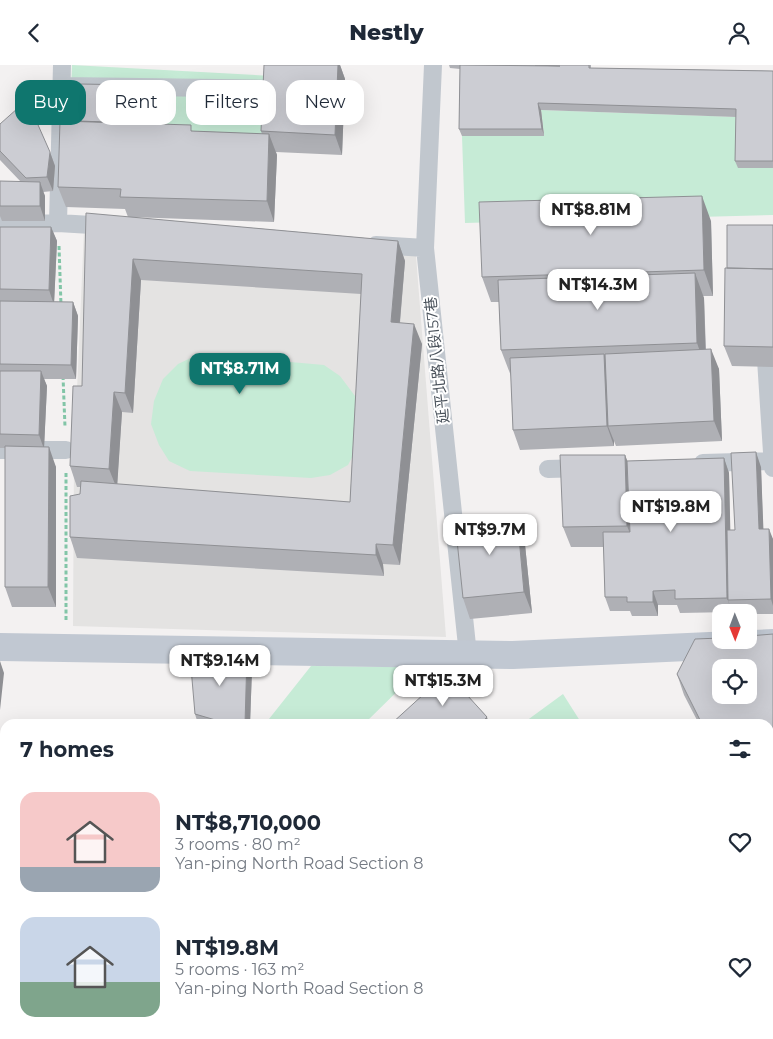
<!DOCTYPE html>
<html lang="en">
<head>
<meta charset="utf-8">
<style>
	:root { --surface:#fff; --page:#f2f2f3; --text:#1f2937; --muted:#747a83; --accent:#0f766e }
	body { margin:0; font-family:Montserrat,"Noto Sans TC",sans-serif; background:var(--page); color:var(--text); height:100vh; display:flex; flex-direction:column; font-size:19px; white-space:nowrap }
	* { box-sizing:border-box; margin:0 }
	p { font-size:16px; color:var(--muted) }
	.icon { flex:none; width:28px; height:28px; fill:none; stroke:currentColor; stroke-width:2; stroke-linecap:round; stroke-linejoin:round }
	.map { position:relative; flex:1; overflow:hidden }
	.sheet { position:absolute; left:0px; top:654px; width:774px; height:321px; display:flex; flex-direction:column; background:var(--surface); border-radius:15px 15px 0 0; box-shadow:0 5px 20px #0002 }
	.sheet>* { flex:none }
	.guide { position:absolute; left:15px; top:15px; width:500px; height:45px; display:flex; gap:10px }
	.needle { width:32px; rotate:179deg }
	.controls { position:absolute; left:712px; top:539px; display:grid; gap:10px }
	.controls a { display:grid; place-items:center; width:45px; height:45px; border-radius:10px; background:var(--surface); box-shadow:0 5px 20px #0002; font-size:25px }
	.price { position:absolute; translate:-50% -42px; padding:0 11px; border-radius:10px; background:#fff; color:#222; font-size:16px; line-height:32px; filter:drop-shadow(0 1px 2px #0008) }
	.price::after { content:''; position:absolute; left:50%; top:30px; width:15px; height:11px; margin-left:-8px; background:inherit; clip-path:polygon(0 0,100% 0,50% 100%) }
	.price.active { background:var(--accent); color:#fff }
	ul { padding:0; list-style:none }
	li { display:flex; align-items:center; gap:15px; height:125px; padding:0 20px }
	li span { display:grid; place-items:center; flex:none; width:140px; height:100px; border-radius:15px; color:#555 }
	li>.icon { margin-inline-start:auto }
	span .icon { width:60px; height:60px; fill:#fffc; stroke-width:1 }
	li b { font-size:21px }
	h2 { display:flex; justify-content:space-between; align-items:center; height:60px; padding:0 20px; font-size:21px }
	.tag { padding:0 18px; border-radius:15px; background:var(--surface); box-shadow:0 5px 20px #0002; font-size:18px; line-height:45px }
	.tag.active { background:var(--accent); color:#fff }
	header { display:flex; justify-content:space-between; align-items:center; height:65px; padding:0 20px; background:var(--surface); font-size:22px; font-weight:800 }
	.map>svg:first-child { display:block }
</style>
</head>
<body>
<header><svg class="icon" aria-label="back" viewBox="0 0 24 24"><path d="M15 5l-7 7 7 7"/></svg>Nestly<svg class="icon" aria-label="person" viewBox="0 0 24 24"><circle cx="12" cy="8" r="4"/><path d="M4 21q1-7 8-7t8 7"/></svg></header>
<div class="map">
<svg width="773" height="974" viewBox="0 0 773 974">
	<rect width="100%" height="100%" fill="#f3f1f1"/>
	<path fill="#e4e3e2" d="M84,165L416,191L446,572L73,561L74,394Z"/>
	<path fill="#c6ebd6" d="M72,0L272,11L269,87L140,78L141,34L71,31Z
		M541,45L739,52L738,103H773V150L465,158L462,71H544Z
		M212,290L324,300L340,311L355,331L359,353L358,381L348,400L330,410L311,413L190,406L169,396L159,380L151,359L154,336L163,314L178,299L195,291Z
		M311,601L422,602L364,659H265Z
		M563,629L582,659H522Z
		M769,873L773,878V974L769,931Z
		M382,970H711L712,974H383Z"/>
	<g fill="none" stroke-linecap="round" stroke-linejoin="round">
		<path stroke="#82c5a7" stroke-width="3" stroke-dasharray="4 2.5" stroke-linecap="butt" d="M59,181L61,240
			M63,311L65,362
			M66,408V555"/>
		<path stroke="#c1c7ce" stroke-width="18" d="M433,0L425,183L468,590
			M63,21L287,24
			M58,158L62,0
			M0,160L58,158L108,161
			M376,180L425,183
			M765,279L773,403
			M0,385H66
			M703,398L772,396
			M548,404L584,403"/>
		<path stroke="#c1c8d2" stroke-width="28" d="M0,582L513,590L773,578"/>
	</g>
	<path fill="#afb0b5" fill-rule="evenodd" d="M338,0H340L345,14L342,90L276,87L277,90L274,157L130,152L398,176L405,196L400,258L422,279L400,500L383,499L384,511L77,493L70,472L80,429L81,422H77L70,401L82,321L128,152L125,144L66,142L58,122L78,56L136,20L141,34L140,58L194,66L262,69L261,66ZM141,215L361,229L350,437L117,419L122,347L133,348Z
		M449,0H591V3L773,6V103H738L735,96L736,52L541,45L544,71H462L459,64L460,4L450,3Z
		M0,59L50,87L55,101L53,126L43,127L45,131V156H2L0,151V116L21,117L0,95Z
		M711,156L713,231H703L704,233L706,284L719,304L722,376L616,381L614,376V381L520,385L513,365L511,311L501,285L499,237H491L482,212Z
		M773,160V302L732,301L724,281Z
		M0,162H51L57,176L54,237H73L78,251L76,314H44L47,321L44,382L56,402V542H12L5,522V383H0Z
		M625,390L627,396L724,393L729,408L730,465H735L761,402L763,464L773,474V549H749V548H733L732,545V547L680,548L677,540H658V551H632L630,546H610L605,532L604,482H571L563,462Z
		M517,450L524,470L532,548L470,554L463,533Z
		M773,569V724L769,725V659H699L684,630L677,609L721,575Z
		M252,604L250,659H198L195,649Z
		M0,687L3,696L2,777H0Z"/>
	<path fill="#8f9094" d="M338,0H340L345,14L342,90L335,70Z
		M136,20L141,34L140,78L134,64Z
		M538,38L541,45L544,71L542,64Z
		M269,69L277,90L274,157L267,136Z
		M50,87L55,101L53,126L47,112Z
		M40,117L45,131V156L40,141Z
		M702,131L711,156L713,231L704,205Z
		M51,162L57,176L54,240L49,225Z
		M398,176L405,196L398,278L391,257Z
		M133,194L141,215L133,348L125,328Z
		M695,208L704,233L706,304L697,278Z
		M73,237L78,251L76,314L71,300Z
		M414,259L422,279L400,500L393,480Z
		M711,284L719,304L722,376L714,356Z
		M604,289L611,309L608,361L614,376V381L607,361Z
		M41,306L47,321L44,384L39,370Z
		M114,327L122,347L117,424L109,404Z
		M49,382L56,402V542L48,522Z
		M756,387L761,402L764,479L759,464Z
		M625,390L633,410L635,481L627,461Z
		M724,393L729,408L732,535H728L732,547L727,533Z
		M517,450L524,470L532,548L524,527Z
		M769,464L773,474V541L771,534Z
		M376,479L383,499L384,511L376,490Z
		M653,526L658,540V551L653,537Z
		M247,590L252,604L250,659H245Z
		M0,596L4,608L0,645Z
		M487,652L489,659H480Z
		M0,687L3,696L2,777L0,770Z
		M0,778L4,790L2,885L0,879Z"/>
	<path fill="#cccdd3" stroke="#8f9094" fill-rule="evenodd" d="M264,0H338L335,70L261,66Z
		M460,0L560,1L535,0H589V3L773,6V96H735L736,44L538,38L542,64H459Z
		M80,19L136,20L135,58L78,56Z
		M27,35L50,87L47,112L26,113L0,86V59Z
		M60,56L191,60V66L269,69L267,136L120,132L121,124L58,122Z
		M0,116L40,117V141H0Z
		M702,131L704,205L482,212L479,137Z
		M86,148L398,176L391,257L414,259L393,480L376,479V490L70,472V431L80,429L81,416L350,437L362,209L133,194L125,328L114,327L109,404L70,401L73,321H82Z
		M727,160H773V204L727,203Z
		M0,162H51L49,225L0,224Z
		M725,203L773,204V282L724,281Z
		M695,208L697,278L501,285L498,215Z
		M0,236L73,237L71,300L0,299Z
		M711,284L714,356L608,361L605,289Z
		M604,289L607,361L513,365L510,293Z
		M0,306H41L39,370L0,369Z
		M5,381L49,382L48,522H5Z
		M756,387L759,464H769L771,534L728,535L727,465H735L731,388Z
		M560,390H625L627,461L563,462Z
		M724,393L727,533L675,534V525L653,526V537H627V532H605L603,467H630L627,396Z
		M517,450L524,527L463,533L455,456Z
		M773,569V700L769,702V659H702L677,609L695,574L721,573V575H749V571ZM721,602H749V630H721Z
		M247,590L245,659H229L195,649L190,591Z
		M447,608L487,652L480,659H391Z"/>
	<g text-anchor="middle" stroke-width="4" stroke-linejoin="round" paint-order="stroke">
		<g font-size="15" fill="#4b535c" stroke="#fff">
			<text transform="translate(437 295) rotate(-96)" y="5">延平北路八段157巷</text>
		</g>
	</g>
</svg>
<div class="controls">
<a><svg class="needle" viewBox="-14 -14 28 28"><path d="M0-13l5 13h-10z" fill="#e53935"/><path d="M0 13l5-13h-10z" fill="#747a83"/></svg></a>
<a><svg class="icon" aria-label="locate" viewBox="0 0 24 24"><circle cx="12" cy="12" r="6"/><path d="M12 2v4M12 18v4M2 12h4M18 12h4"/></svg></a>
</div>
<b class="price" style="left:591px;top:171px">NT$8.81M</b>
<b class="price" style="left:598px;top:246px">NT$14.3M</b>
<b class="price active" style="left:240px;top:330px">NT$8.71M</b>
<b class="price" style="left:671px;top:468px">NT$19.8M</b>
<b class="price" style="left:490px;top:491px">NT$9.7M</b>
<b class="price" style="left:220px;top:622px">NT$9.14M</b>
<b class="price" style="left:443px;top:642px">NT$15.3M</b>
<div class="guide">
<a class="tag active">Buy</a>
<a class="tag">Rent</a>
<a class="tag">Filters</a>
<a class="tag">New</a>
</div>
<section class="sheet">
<h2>7 homes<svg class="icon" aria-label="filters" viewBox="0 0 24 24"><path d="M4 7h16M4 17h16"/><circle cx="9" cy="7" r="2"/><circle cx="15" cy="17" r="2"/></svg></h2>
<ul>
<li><span style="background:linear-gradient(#f6c9c9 75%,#9aa5b1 0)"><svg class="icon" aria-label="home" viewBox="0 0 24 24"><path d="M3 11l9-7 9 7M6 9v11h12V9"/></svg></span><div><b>NT$8,710,000</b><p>3 rooms · 80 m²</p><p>Yan-ping North Road Section 8</p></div><svg class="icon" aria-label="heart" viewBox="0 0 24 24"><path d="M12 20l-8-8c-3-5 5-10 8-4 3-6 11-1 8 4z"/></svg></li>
<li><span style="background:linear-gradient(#c9d6e8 65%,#7fa58c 0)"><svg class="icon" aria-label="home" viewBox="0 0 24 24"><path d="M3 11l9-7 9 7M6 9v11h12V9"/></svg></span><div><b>NT$19.8M</b><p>5 rooms · 163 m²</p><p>Yan-ping North Road Section 8</p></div><svg class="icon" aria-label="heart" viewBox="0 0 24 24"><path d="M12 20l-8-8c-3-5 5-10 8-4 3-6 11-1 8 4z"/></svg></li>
</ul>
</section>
</div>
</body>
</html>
